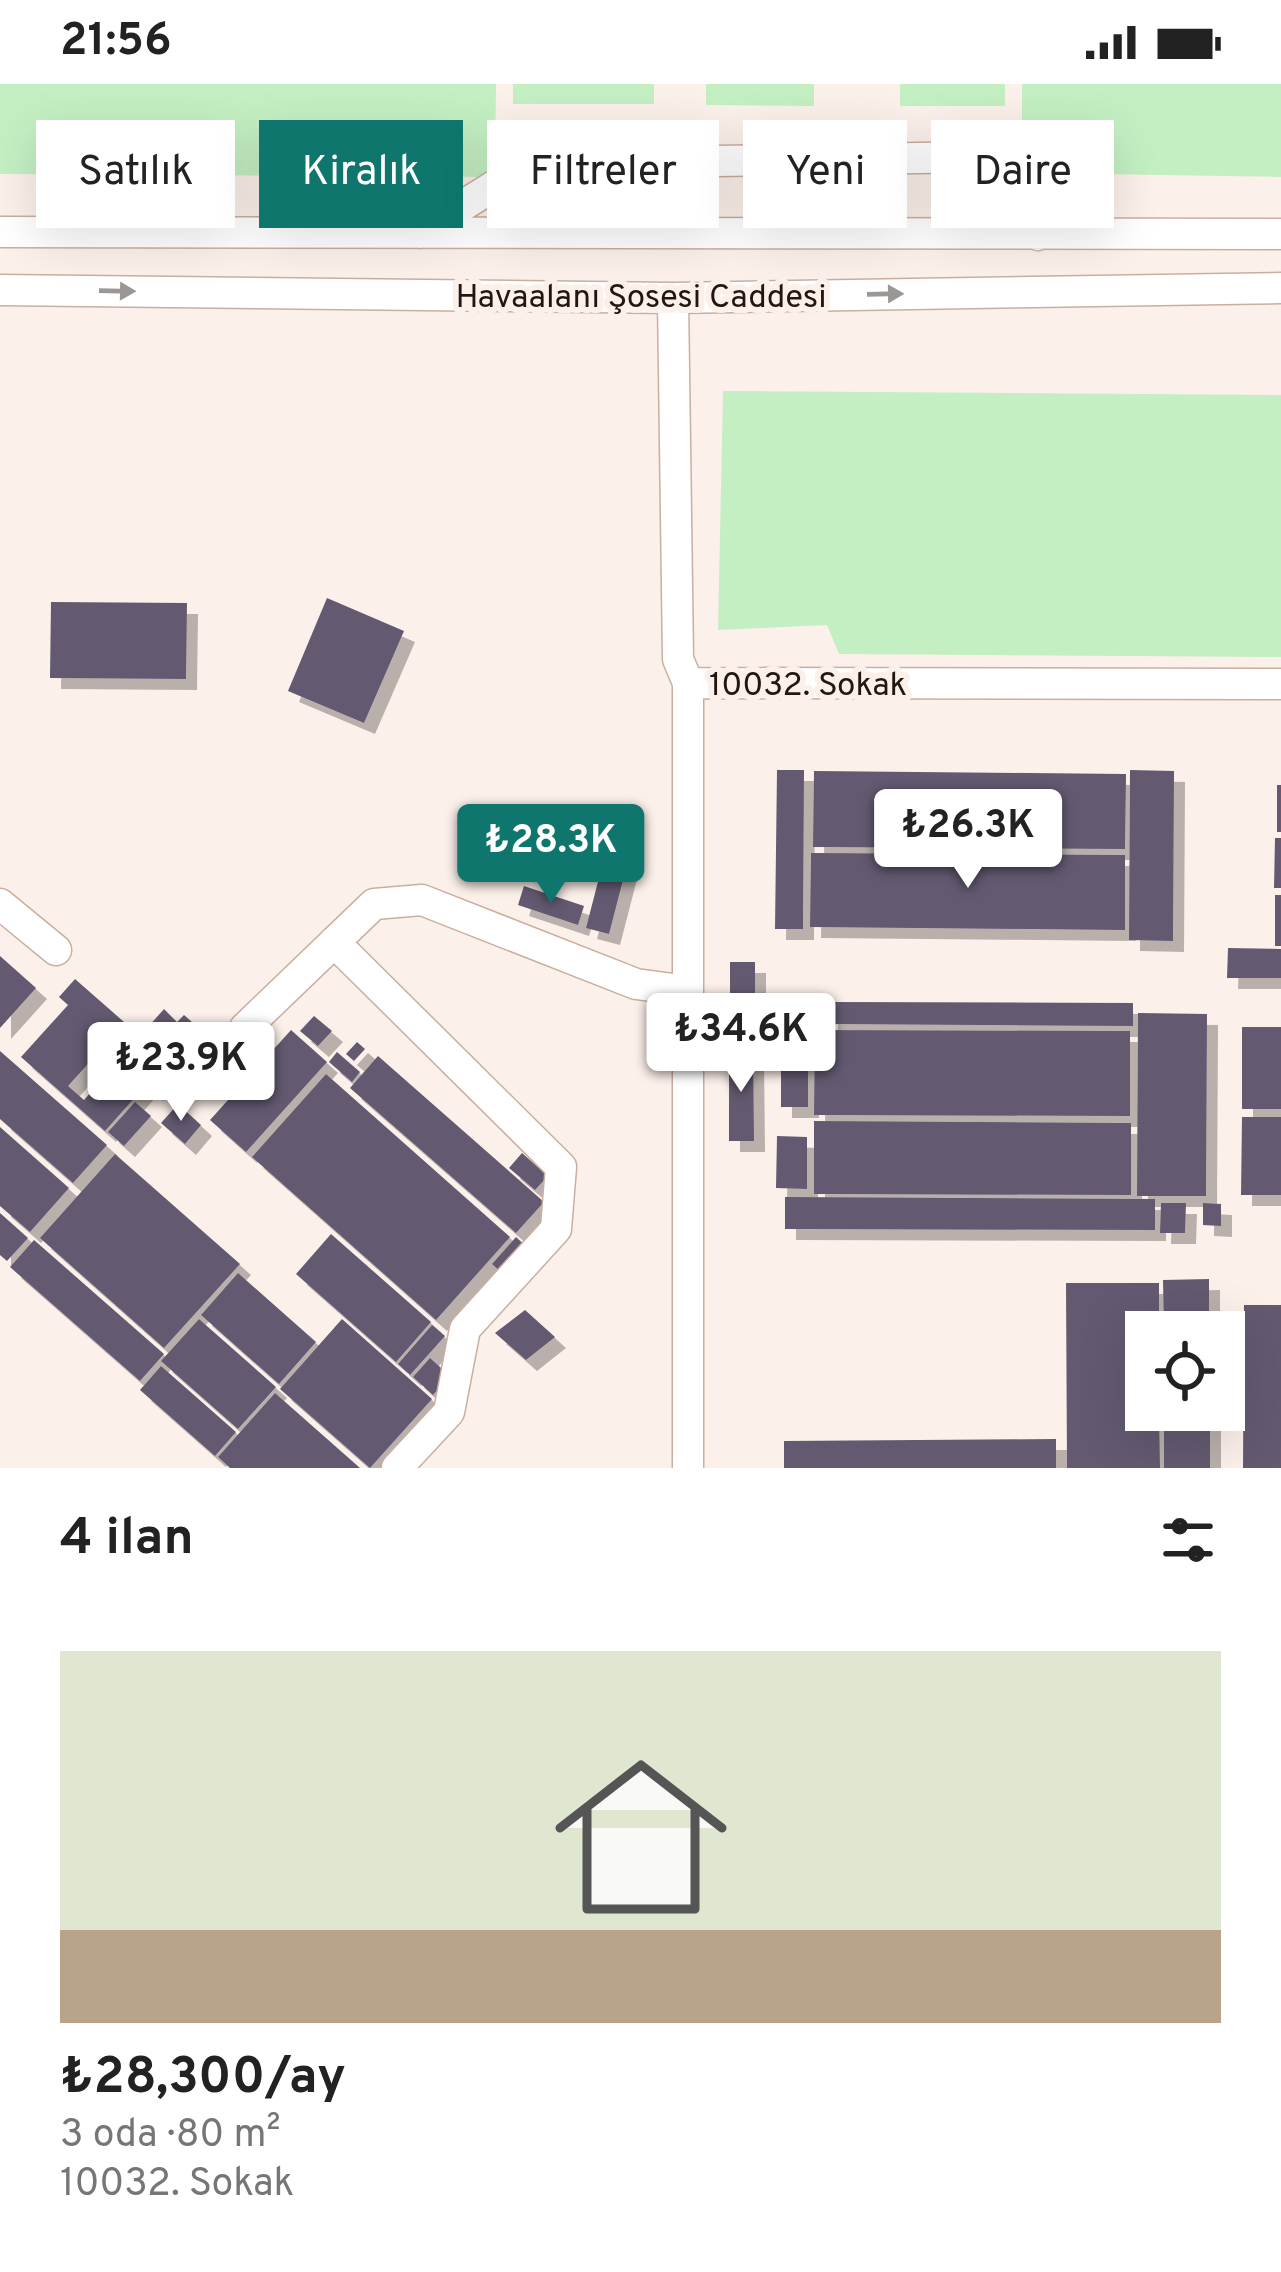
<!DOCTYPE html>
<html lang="tr">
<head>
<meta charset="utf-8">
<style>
	:root { --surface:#fff; --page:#f6f6f6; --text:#222; --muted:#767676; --line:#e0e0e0; --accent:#0f766e }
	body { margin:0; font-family:Overpass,sans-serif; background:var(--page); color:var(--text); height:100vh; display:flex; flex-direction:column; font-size:45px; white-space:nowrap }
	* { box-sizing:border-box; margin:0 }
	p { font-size:39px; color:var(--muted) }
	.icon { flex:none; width:66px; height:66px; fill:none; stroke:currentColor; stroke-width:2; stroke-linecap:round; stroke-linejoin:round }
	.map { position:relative; height:1384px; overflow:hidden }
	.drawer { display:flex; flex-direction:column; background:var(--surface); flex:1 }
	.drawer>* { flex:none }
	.guide { position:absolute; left:36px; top:36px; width:1209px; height:108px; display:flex; gap:24px }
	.fabs { position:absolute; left:1125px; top:1227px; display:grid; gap:24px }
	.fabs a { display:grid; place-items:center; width:120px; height:120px; border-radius:0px; background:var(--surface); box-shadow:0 12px 48px #0002; font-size:60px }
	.price { position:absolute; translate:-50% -102px; padding:0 27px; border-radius:12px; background:#fff; color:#222; font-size:39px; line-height:78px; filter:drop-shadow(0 3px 6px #0008) }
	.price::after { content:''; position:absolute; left:50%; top:72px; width:36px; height:27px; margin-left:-18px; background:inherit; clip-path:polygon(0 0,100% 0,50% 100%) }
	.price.active { background:var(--accent); color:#fff }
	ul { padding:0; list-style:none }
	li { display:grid; align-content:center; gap:24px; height:636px; padding:0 60px }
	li+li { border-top:3px solid var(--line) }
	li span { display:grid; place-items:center; height:372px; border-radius:0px; color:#555 }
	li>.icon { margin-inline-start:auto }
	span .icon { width:216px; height:216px; fill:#fffc; stroke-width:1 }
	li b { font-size:51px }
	h2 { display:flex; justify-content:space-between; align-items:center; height:144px; padding:0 60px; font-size:51px }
	.chip { padding:0 42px; border-radius:0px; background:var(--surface); box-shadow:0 12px 48px #0002; font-size:42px; line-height:108px }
	.chip.active { background:var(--accent); color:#fff }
	.status { display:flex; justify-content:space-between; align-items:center; height:84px; padding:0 60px; background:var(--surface); direction:ltr }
	.status svg { height:33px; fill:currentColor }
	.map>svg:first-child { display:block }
</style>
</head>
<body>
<div class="status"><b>21:56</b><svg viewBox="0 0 49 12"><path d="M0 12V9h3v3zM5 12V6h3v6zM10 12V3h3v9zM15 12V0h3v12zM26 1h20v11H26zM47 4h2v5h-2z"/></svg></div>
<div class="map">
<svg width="1281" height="1384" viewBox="0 0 1281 1384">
	<defs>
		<filter id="shadow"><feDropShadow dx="11" dy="11" stdDeviation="0" flood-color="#0004"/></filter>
	</defs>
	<rect width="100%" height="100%" fill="#fcf0ea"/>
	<path fill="#c4efc3" d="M0,0H496L495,93L0,90Z
		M513,0H654V20H513Z
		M706,0H814V22L706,21Z
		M900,0H1005V22H900Z
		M1022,0H1281V93L1031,89L989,43L1022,44Z
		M723,307L1281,311V573L839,570L827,541L718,546Z"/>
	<path fill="#635a71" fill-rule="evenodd" filter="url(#shadow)" d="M327,514L404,547L364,639L288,607Z
		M51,518L187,519L186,595L50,594Z
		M777,686H804L803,845H775Z
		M1130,686L1174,687L1173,857L1129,856Z
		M814,687L1126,690L1125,765L813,763Z
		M1277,701H1281V748H1277Z
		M1275,754H1281V804H1274Z
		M607,763L630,769L609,850L586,844Z
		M811,769L1125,771V846L810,843Z
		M524,802L584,822L578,841L518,821Z
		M1275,811H1281V862H1275Z
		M1228,864L1281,865V894H1227Z
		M0,872L36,904L0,944Z
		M730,878H755V920H730Z
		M75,895L140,952L164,925L177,938L184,931L224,966L194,1000L174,982L152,1006L146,1001L105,1047L21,973L68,921L59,913ZM97,970L112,984L84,1016L68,1002Z
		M827,918L1133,919V942L827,940Z
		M1138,929L1207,930L1206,1112H1137Z
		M314,932L332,947L318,962L300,947Z
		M1242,943H1281V1025H1242Z
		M291,946L327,978L246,1068L210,1036Z
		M815,946L1130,947V1032L814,1031Z
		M781,949H808V1023H781Z
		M357,958L365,965L354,977L346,970Z
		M729,964H753L754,1057H729Z
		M0,967L107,1061L73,1099L0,1035Z
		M337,968L360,988L352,998L329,978Z
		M378,972L544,1118L516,1149L350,1004Z
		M326,990L510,1153L436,1236L252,1073Z
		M135,1018L151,1032L124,1062L108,1048Z
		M178,1020L201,1041L185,1060L161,1039Z
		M1242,1033H1281V1111H1241Z
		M814,1037L1131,1039V1111L814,1110Z
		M0,1043L69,1104L30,1148L0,1122Z
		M777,1052L807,1053V1105L776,1104Z
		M522,1069L548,1092L535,1106L509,1084Z
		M115,1070L240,1180L164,1264L40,1154Z
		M785,1113L1155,1115V1146L785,1145Z
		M1161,1119H1186L1185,1149H1160Z
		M1203,1119L1221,1120V1142L1203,1141Z
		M0,1129L28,1154L7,1177L0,1171Z
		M331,1150L431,1238L396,1278L296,1190Z
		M516,1153L531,1167L507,1194L492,1180Z
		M34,1156L164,1270L140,1297L10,1183Z
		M238,1189L316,1258L279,1300L201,1231Z
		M1209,1195V1248H1164L1163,1196Z
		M1066,1199H1159V1248H1146V1326H1159L1160,1384H1067Z
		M1244,1221H1281V1384H1243Z
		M525,1226L555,1253L526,1276L495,1249Z
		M199,1235L276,1303L238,1345L161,1277Z
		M342,1235L432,1315L370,1384L280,1305Z
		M432,1241L445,1252L410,1291L398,1280Z
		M430,1274L450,1292L433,1311L413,1293Z
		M161,1282L236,1348L215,1372L140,1306Z
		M275,1309L360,1384H230L218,1373Z
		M1164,1326H1210V1384H1164Z
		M1056,1355V1384H784V1357Z"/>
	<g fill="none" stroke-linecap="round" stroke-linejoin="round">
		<g stroke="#c9af9f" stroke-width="33">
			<path id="minor" d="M0,148L1281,150
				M419,149L529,80L980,73L1038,151
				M0,206L673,214L1281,204
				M673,214L678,575L688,599V1384
				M688,599L1281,600
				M0,820L56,866
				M334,858L561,1083L556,1145L465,1245L449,1328L397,1384
				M245,944L374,820L422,816L636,900L688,907"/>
		</g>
		<use href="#minor" stroke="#fff" stroke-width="30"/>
	</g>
	<defs><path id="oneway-solid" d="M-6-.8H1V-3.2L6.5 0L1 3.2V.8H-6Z" transform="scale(3)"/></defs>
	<g fill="#9b9794">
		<use href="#oneway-solid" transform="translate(117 207) rotate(1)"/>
		<use href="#oneway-solid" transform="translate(885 210) rotate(-1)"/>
	</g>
	<g text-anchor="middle" stroke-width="12" stroke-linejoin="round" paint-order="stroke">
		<g font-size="33" fill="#211711" stroke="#fcf0ea">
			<text x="641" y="223">Havaalanı Şosesi Caddesi</text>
			<text x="808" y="611">10032. Sokak</text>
		</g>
	</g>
</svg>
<div class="fabs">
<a><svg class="icon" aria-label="locate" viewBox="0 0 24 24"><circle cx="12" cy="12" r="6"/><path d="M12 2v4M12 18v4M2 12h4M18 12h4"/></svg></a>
</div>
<b class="price" style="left:968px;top:807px">₺26.3K</b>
<b class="price active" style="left:551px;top:822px">₺28.3K</b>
<b class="price" style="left:741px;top:1011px">₺34.6K</b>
<b class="price" style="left:181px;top:1040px">₺23.9K</b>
<div class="guide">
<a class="chip">Satılık</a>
<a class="chip active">Kiralık</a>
<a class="chip">Filtreler</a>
<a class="chip">Yeni</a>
<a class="chip">Daire</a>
</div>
</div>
<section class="drawer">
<h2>4 ilan<svg class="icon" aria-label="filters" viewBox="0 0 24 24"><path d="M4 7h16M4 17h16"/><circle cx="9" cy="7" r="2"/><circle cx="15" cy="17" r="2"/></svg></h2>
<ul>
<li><span style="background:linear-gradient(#dfe7d0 75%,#b9a48a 0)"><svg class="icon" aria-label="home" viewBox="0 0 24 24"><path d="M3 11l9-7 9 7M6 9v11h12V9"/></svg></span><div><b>₺28,300/ay</b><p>3 oda · 80 m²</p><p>10032. Sokak</p></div></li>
</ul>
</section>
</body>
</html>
